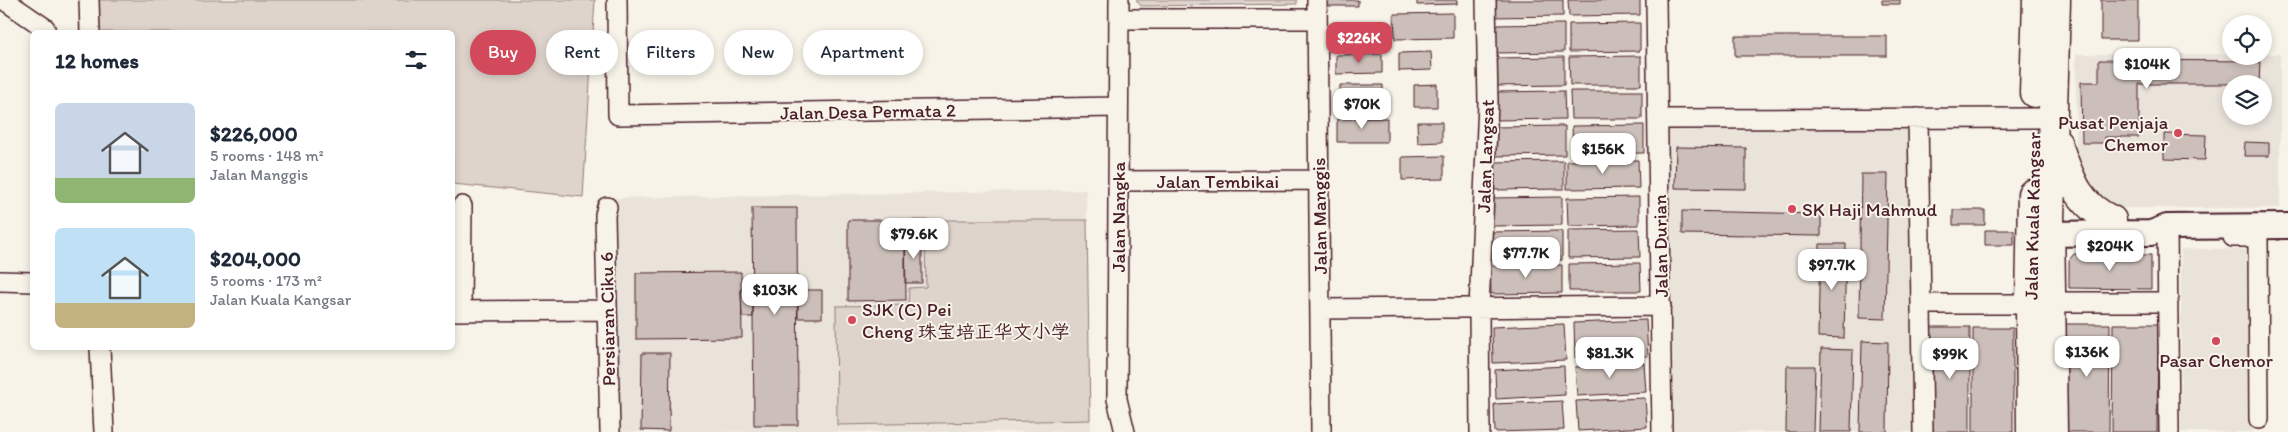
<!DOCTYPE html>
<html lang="en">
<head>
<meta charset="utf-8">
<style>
	:root { --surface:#fff; --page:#f2f2f3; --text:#1f2937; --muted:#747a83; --accent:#d1495b }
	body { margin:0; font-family:Itim,"LXGW WenKai TC",sans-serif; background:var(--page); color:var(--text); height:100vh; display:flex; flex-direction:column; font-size:19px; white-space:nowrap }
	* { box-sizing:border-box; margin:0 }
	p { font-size:16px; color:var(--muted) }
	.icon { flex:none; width:28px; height:28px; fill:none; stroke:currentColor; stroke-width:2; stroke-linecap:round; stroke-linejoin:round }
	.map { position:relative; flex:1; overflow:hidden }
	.panel { position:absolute; left:30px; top:30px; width:425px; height:320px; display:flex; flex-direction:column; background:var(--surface); border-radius:8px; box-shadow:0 2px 8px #0003 }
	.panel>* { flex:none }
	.hud { position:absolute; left:470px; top:30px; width:475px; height:45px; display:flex; gap:10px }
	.fabs { position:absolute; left:2222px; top:15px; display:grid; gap:10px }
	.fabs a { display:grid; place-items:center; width:50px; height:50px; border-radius:50%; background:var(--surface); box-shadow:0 2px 8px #0003; font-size:25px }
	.price { position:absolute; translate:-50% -42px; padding:0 11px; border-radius:10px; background:#fff; color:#222; font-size:16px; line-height:32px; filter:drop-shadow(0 1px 2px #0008) }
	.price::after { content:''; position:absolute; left:50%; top:30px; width:15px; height:11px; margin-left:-8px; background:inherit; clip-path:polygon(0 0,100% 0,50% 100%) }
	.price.active { background:var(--accent); color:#fff }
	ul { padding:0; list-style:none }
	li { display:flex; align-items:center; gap:15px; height:125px; padding:0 25px }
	li span { display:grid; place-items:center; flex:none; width:140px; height:100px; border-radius:8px; color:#555 }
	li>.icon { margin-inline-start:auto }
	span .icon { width:60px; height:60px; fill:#fffc; stroke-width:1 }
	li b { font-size:21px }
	h2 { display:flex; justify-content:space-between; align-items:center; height:60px; padding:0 25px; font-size:21px }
	.pill { padding:0 18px; border-radius:22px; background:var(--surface); box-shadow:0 2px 8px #0003; font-size:18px; line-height:45px }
	.pill.active { background:var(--accent); color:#fff }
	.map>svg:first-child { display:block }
</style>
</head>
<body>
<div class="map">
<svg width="2288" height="432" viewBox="0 0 2288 432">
	<rect width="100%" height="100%" fill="#f7f3e8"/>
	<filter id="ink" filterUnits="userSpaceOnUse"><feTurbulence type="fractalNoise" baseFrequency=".02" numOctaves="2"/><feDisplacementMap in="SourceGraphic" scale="10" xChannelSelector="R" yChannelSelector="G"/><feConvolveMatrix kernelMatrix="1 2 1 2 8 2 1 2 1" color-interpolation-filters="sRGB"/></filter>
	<g filter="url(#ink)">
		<path fill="#eae3da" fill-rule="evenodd" d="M2076,54H2231V56H2264V54H2280V208H2097L2076,150ZM2231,84H2264V116H2231Z
			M1922,110L1924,432H1662L1661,111Z
			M1086,190L1091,432H618L614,198Z
			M2181,249H2252V432H2181Z"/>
		<path fill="#ded4cc" stroke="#947a7c" d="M92,0H595L583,197L453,184L452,32H93Z
			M1136,0H1297V4L1141,6Z
			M909,220H1087L1090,420L837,425L836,306L908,305L909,288L926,287L925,236L909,235Z"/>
		<path fill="#ccbfb9" stroke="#4a1f2b" d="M1328,0H1358V6H1328Z
			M1417,0H1457V4L1417,5Z
			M1491,0H1563V16L1491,17Z
			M1568,0H1640V15L1569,16Z
			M1882,0H1900V4H1882Z
			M2101,0H2138V40H2101Z
			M1453,13V38L1395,39L1394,14Z
			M1640,23V51L1569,52V24Z
			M1338,24H1372V38H1338Z
			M1564,24V52L1493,53L1492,25Z
			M1735,36H1887V56H1735Z
			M1431,52L1432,70L1399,71V53Z
			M1382,54V73L1336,74V55Z
			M1641,56V85H1570L1569,57Z
			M1564,57V85L1493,86L1492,58Z
			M2099,60L2260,61L2259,84H2139V137H2105V143H2082L2081,82H2099Z
			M1437,84V107H1414V85Z
			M1340,85H1383V106L1340,107Z
			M1564,91L1565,119L1493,120V92Z
			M1570,91H1642V119H1571Z
			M1387,118V142H1337V119Z
			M1417,122H1442V142L1418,143Z
			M1644,125V153L1573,154L1572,126Z
			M1565,126V155L1494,156L1493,127Z
			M2164,134L2206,135L2205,160L2164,159Z
			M2245,142L2269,143V156H2244Z
			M1676,147L1746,148V189L1675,188Z
			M1444,156V179L1402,180V157Z
			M1638,160L1639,188L1567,189V161Z
			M1564,161V189L1493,190V162Z
			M1861,174H1888L1885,319L1859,318Z
			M1562,197V225L1491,226L1490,198Z
			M1639,197V225L1568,226L1567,198Z
			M752,208H797L798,425H754Z
			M1953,210H1985V225H1953Z
			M1682,211L1821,214V236L1682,234Z
			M848,220H905L906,300L848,301Z
			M1639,229L1640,257L1568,258V230Z
			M1985,230H2014V245H1985Z
			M1562,231V260H1491L1490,232Z
			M905,238H922V283H905Z
			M1820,244H1846L1844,338L1818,337Z
			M2074,254L2151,255V289L2069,288V260Z
			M1640,263L1641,291H1569V264Z
			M1562,265V293L1491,294L1490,266Z
			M741,272L742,338L636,339V273Z
			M741,289H753V317H742Z
			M798,290H822V318H798Z
			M1646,320L1648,356L1575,358L1574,323Z
			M1564,324L1566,360L1493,363L1492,327Z
			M2065,324H2110L2109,432H2064Z
			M2113,324H2158L2157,432H2112Z
			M1930,327H1970V432H1930Z
			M1973,328H2013V432H1973Z
			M1862,341L1888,342L1887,432H1860Z
			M1821,349L1853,350L1851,432H1819Z
			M642,353H670L669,431L641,430Z
			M1644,363L1646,392L1577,396L1575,367Z
			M1564,366L1565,395L1496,399L1495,370Z
			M1787,366H1815L1813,432H1786Z
			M1645,398L1647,427L1578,431L1576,401Z
			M1562,401L1564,430L1495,432L1494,404Z"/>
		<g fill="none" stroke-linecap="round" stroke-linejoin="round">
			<g stroke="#4a1f2b" stroke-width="22">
				<path id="minor" d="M4,0L45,28
					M89,0L90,32
					M617,0L618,115L1118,107
					M1119,0L1117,399L1125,432
					M1317,0L1321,432
					M1656,0L1662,432
					M1119,19H1317
					M1918,118L1923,432
					M1658,119L2053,118
					M1118,181L1319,180
					M607,207L605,215L610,432
					M2167,227L2169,432
					M2233,237H2258L2259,419
					M0,281L32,282
					M2050,302H2168
					M1922,304H2030
					M1320,309L1661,306
					M452,311L607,310
					M461,311L462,206
					M100,348L104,432
					M1480,432L1479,308L1488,103L1486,0"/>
			</g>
			<g stroke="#4a1f2b" stroke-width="28">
				<path id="major" d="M2032,234L2151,233L2167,227L2288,226"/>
			</g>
			<g stroke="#4a1f2b" stroke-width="31">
				<path id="highway" d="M2034,93L2037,0
					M2057,142C2070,176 2076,204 2112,220
					M2031,432L2030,304L2032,194
					M2053,432L2050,220L2056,0"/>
			</g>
			<use href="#minor" stroke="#f7f3e8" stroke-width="19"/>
			<use href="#major" stroke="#f7f3e8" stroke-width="24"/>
			<use href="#highway" stroke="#f7f3e8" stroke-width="28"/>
		</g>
	</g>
	<g fill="#d1495b" stroke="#f7f3e8" stroke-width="2">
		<circle cx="2178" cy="133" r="5"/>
		<circle cx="1792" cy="209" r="5"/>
		<circle cx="852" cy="320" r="5"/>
		<circle cx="2216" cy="341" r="5"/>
	</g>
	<g text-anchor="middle" stroke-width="4" stroke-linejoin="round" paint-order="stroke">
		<g font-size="19" fill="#4a1f2b" stroke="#f7f3e8">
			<text transform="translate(868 111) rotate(-1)" y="7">Jalan Desa Permata 2</text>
			<text transform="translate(1485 156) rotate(-88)" y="7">Jalan Langsat</text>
			<text x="1218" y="188">Jalan Tembikai</text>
			<text transform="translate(1319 216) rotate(-91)" y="7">Jalan Manggis</text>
			<text transform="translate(2032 216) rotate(-89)" y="7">Jalan Kuala Kangsar</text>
			<text transform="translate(1118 217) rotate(-90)" y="7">Jalan Nangka</text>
			<text transform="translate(1660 246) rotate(-91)" y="7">Jalan Durian</text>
			<text transform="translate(607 319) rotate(-91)" y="7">Persiaran Ciku 6</text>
		</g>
		<g font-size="19" fill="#4a1f2b" stroke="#f7f3e8" text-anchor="start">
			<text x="2168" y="129" text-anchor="end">Pusat Penjaja<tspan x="2168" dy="22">Chemor</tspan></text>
			<text x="1802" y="216">SK Haji Mahmud</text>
			<text x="862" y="316">SJK (C) Pei<tspan x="862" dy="22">Cheng 珠宝培正华文小学</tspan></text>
			<text x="2216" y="367" text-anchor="middle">Pasar Chemor</text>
		</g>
	</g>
</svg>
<div class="fabs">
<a><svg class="icon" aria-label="locate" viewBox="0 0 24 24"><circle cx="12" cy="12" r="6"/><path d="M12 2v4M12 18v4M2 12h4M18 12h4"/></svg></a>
<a><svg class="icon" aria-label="layers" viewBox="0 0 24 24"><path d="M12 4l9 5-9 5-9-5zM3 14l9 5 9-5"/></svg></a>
</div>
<b class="price active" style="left:1359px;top:64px">$226K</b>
<b class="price" style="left:2147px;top:90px">$104K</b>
<b class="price" style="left:1362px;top:130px">$70K</b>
<b class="price" style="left:1603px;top:175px">$156K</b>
<b class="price" style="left:914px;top:260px">$79.6K</b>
<b class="price" style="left:2110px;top:272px">$204K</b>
<b class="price" style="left:1526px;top:279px">$77.7K</b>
<b class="price" style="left:1832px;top:291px">$97.7K</b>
<b class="price" style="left:775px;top:316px">$103K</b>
<b class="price" style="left:2087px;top:378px">$136K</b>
<b class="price" style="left:1610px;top:379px">$81.3K</b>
<b class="price" style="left:1950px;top:380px">$99K</b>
<div class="hud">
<a class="pill active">Buy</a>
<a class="pill">Rent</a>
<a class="pill">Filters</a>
<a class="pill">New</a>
<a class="pill">Apartment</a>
</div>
<section class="panel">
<h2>12 homes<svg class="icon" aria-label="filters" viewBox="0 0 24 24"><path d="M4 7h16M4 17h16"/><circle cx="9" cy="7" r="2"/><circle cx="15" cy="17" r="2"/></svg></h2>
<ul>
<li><span style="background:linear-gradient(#c9d6e8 75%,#8fb573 0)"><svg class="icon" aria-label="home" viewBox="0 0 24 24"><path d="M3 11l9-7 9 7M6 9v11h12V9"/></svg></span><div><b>$226,000</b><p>5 rooms · 148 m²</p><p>Jalan Manggis</p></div></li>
<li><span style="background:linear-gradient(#bfe0f5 75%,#c2b280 0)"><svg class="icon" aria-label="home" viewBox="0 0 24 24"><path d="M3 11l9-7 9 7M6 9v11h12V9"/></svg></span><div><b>$204,000</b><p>5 rooms · 173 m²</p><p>Jalan Kuala Kangsar</p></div></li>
</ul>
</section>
</div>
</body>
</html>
